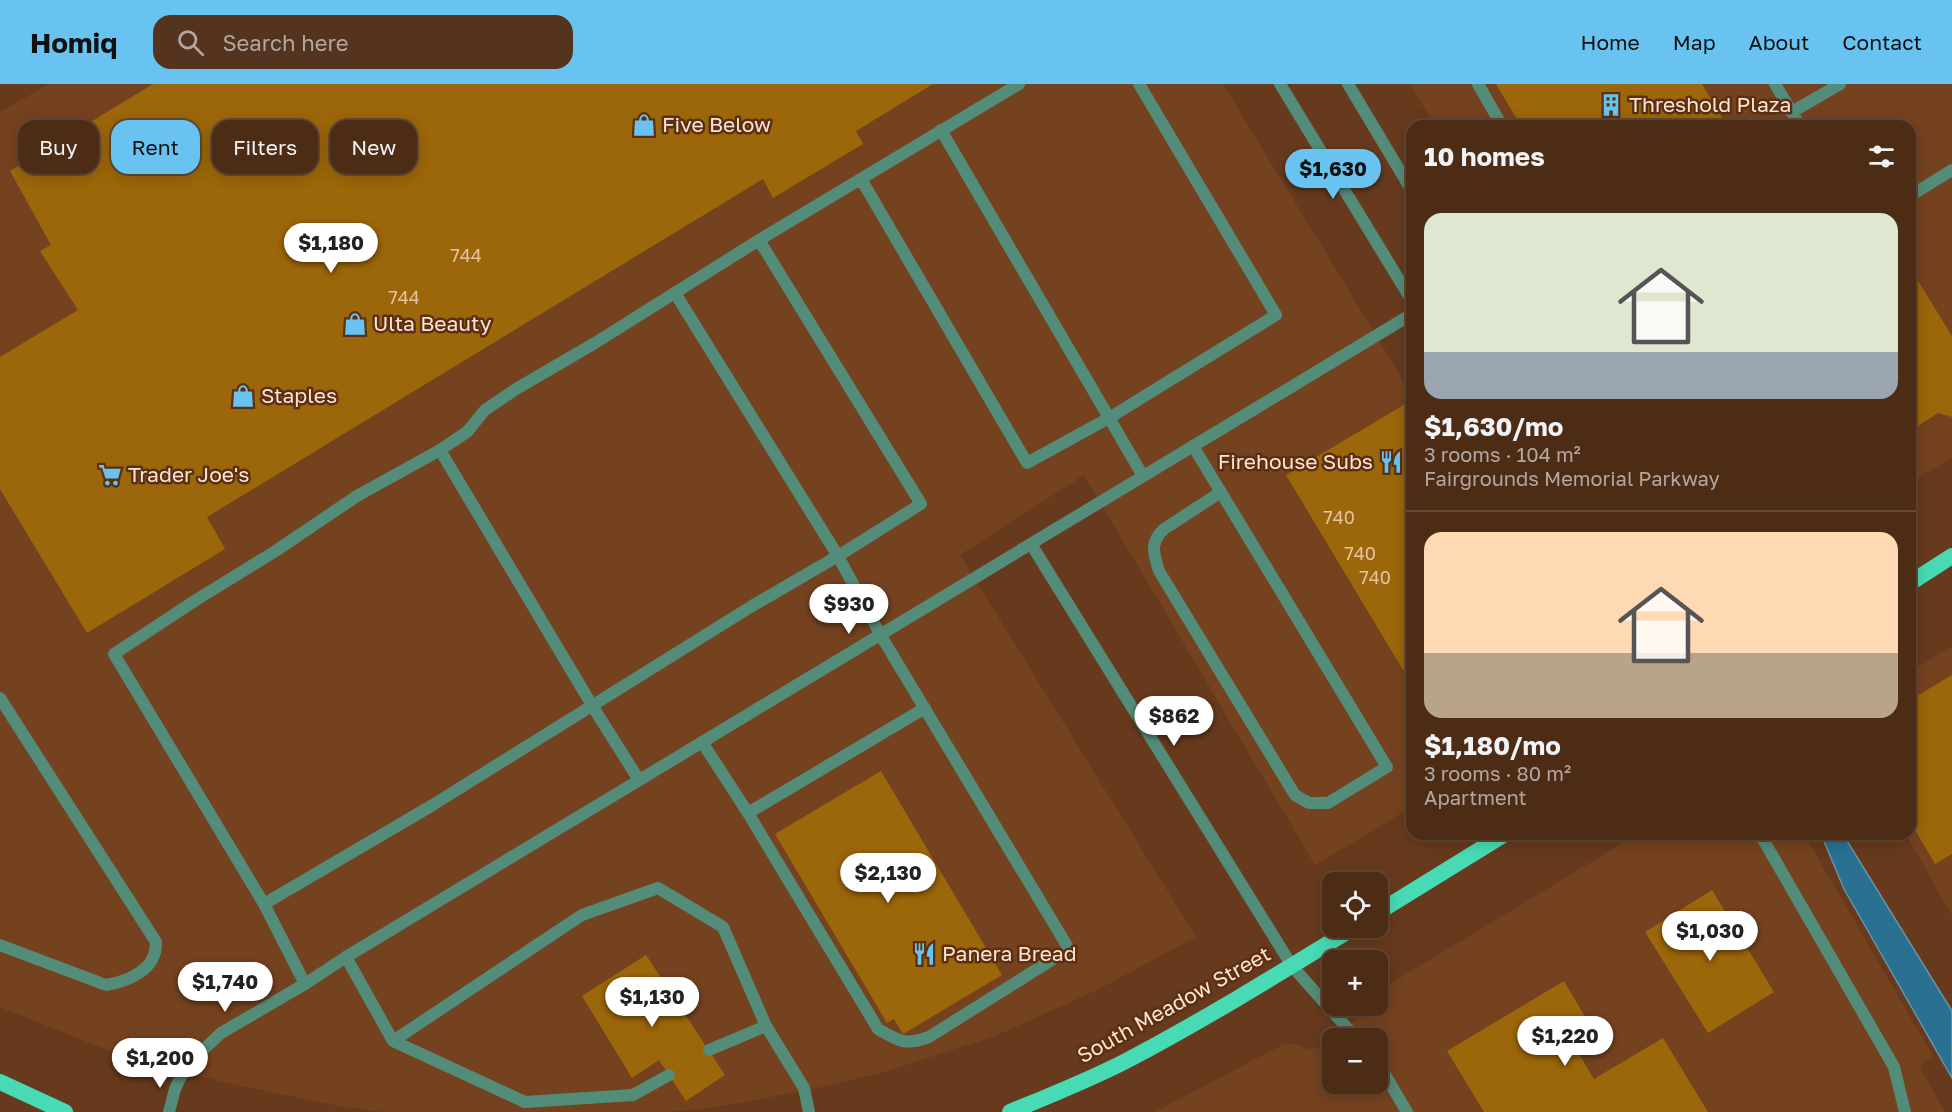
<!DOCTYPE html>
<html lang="en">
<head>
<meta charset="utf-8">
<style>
	:root { --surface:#4d2c16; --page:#54341f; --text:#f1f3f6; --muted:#b3a7a1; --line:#644835; --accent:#69c3f1 }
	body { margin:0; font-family:"Golos Text",sans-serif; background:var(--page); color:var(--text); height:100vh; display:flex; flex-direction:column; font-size:22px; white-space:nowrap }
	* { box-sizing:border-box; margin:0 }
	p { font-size:20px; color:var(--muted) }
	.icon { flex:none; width:33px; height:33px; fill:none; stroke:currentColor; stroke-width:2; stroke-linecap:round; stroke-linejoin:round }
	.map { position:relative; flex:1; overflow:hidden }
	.sheet { position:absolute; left:1406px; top:36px; width:510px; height:720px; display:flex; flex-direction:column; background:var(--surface); border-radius:18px; box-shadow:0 3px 15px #0003,0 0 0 2px var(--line) }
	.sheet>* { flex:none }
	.top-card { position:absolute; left:18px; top:36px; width:570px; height:54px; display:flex; gap:12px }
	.tools { position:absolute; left:1322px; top:788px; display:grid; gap:12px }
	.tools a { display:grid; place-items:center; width:66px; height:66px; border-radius:12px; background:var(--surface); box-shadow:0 3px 15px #0003,0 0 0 2px var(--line); font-size:30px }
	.price { position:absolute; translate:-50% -51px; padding:0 14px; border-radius:21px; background:#fff; color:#222; font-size:20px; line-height:39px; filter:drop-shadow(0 2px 3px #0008) }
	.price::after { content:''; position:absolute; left:50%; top:36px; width:18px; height:14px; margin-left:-9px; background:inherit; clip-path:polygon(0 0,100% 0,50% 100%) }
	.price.current { background:var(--accent); color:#111 }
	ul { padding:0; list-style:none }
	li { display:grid; align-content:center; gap:12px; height:318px; padding:0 18px }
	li+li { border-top:2px solid var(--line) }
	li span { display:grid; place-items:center; height:186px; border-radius:18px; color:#555 }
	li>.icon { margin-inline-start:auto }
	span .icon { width:108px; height:108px; fill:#fffc; stroke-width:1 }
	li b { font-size:26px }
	h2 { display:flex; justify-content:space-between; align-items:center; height:72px; padding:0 18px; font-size:26px }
	.pill { padding:0 21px; border-radius:18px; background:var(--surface); box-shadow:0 3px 15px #0003,0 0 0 2px var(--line); font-size:21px; line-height:54px }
	.pill.current { background:var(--accent); color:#111 }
	header { display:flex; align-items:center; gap:36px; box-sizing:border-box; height:84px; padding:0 30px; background:var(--accent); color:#111 }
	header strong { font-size:28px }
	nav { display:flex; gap:33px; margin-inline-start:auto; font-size:21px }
	.search { width:420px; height:54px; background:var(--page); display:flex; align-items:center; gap:15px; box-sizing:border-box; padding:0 21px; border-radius:18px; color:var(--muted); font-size:22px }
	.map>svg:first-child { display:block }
</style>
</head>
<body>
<header>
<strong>Homiq</strong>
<div class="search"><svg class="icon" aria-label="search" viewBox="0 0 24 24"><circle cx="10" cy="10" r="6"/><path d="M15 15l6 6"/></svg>Search here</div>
<nav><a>Home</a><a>Map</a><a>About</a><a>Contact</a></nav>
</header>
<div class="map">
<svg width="1952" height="1028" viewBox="0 0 1952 1028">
	<rect width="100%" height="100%" fill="#673a1d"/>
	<path fill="#75421f" d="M49,0H1223L1411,309V724L1315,781L1084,391L960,471L1196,853L1097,906L995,952L885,988L818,1004L712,1024L664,1028H384L344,1023L237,1001L127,974L0,923V28Z
		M1410,0H1952V373L1910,399V42H1435Z
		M1952,562V832L1906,750H1910V588Z
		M1638,750H1804L1933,972L1919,982L1945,1028H1155L1284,960H1297L1307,965L1323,964L1332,956V999H1377V954H1334L1372,921H1377V916L1393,898Z"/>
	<path fill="#297091" stroke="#6992a4" stroke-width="1.5" d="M1821,750H1845L1847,757L1952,927V994L1844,805Z"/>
	<path fill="#9c660a" d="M153,0H933L856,47L863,60L773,114L763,95L207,433L225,465L87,549L0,405V273L78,226L40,167L51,161L10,87Z
		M1496,0H1702L1727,42H1521Z
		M1915,192L1952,252V333L1938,329L1910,347V195Z
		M1412,316V601L1286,391Z
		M1952,591V770L1935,780L1910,737V616Z
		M881,687L1002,891L903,950L894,935L887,939L775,750Z
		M1712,806L1774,908L1708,949L1645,848Z
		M646,871L725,991L686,1017L659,976L632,994L582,912Z
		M1564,897L1591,943L1570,955L1594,995L1663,954L1708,1028H1484L1447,967Z"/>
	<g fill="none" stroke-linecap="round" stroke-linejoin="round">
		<path stroke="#548c7a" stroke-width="12" d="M1478,0L1502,42
			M1775,0L1800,42
			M1792,28L1840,0
			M941,46L1143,392
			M861,95L1027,379L1109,334L1276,231L1139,0
			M675,209L838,472L880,550L1069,865L929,953C904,962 899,957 878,945L748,729L702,658
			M1193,362L1387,683L1328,719H1309L1295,711L1159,487C1154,470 1149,459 1164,445L1221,408
			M440,366L593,623L639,696
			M0,614L156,858C157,885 130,897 106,901L0,861
			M748,729L925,624
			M1760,750L1894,983L1905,1028
			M264,820L431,722L752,522L838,472L921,420L759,156
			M346,873L393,957L525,1018L633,1011L669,991
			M1292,882L1356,954
			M305,900L264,820L114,570L196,516L274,468L357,412L440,366L467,348L485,326L516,305L595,259L759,156L1019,0
			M393,957L582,831L658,804L723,843L766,942
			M709,966L766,942L804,1004L809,1028
			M1377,977L1407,1028"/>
		<path stroke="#548c7a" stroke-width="12" d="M1280,0L1412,217
			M1348,0L1412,107
			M1910,112L1952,86
			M1031,460L1292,882
			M169,1028L175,1005L186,982L221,949L305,900L346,873L1412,230"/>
		<path stroke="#48dab4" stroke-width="16" d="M1910,499L1952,472
			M1377,829L1505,750
			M0,998L65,1028
			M1010,1028C1049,1012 1089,996 1126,977C1204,936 1280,889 1355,843"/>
	</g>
	<defs>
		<g id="building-bare" transform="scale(1.8)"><path d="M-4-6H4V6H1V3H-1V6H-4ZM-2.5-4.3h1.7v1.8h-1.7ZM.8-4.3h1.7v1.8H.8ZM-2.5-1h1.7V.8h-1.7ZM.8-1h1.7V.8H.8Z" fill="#69c3f1" stroke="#5b3012" stroke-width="2.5" paint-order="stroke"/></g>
		<g id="shop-bare" transform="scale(1.8)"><path d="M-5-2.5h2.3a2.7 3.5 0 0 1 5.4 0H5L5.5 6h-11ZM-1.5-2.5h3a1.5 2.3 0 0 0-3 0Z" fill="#69c3f1" stroke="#5b3012" stroke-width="2.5" paint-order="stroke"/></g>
		<g id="restaurant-bare" transform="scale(1.8)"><path d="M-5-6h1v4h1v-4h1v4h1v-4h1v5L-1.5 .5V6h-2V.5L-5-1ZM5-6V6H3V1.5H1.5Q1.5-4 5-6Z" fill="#69c3f1" stroke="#5b3012" stroke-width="2.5" paint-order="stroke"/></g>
		<g id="supermarket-bare" transform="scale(1.8)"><path d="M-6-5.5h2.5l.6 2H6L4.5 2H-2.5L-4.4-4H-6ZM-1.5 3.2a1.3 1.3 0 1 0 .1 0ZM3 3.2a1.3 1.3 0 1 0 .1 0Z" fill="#69c3f1" stroke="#5b3012" stroke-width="2.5" paint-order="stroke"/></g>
	</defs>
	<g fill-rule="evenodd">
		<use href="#building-bare" x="1611" y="21"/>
		<use href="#shop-bare" x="644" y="41"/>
		<use href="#shop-bare" x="355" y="240"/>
		<use href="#shop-bare" x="243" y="312"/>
		<use href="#restaurant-bare" x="1391" y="378"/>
		<use href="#supermarket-bare" x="110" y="391"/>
		<use href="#restaurant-bare" x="924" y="870"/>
	</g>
	<g text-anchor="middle" stroke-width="5" stroke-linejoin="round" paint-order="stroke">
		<g font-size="18" fill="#e6c3a0">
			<text x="466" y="178">744</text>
			<text x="404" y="220">744</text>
			<text x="1339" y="440">740</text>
			<text x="1360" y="476">740</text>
			<text x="1375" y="500">740</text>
		</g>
		<g font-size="21" fill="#fee2d2" stroke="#5b3012" text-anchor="start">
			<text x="1629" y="28">Threshold Plaza</text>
			<text x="662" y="48">Five Below</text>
			<text x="373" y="247">Ulta Beauty</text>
			<text x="261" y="319">Staples</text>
			<text x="1373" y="385" text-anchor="end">Firehouse Subs</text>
			<text x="128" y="398">Trader Joe's</text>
			<text x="942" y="877">Panera Bread</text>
		</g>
		<g font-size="21" fill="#fee2d2" stroke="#5b3012">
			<text transform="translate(1174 921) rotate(-29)" y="7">South Meadow Street</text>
		</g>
	</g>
</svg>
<div class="tools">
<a><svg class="icon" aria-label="locate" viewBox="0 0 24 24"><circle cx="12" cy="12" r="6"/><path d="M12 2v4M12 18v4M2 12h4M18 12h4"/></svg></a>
<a>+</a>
<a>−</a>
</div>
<b class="price current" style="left:1333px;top:116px">$1,630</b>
<b class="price" style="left:331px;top:190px">$1,180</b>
<b class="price" style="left:849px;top:551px">$930</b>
<b class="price" style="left:1174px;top:663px">$862</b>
<b class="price" style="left:888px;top:820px">$2,130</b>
<b class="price" style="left:1710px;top:878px">$1,030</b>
<b class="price" style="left:225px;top:929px">$1,740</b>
<b class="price" style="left:652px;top:944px">$1,130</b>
<b class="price" style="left:1565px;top:983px">$1,220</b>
<b class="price" style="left:160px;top:1005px">$1,200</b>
<div class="top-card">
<a class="pill">Buy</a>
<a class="pill current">Rent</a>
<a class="pill">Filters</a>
<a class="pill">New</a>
</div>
<section class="sheet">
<h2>10 homes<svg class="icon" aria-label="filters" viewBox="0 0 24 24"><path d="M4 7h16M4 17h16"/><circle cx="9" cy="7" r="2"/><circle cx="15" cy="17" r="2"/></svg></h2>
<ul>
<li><span style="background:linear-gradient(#dfe7d0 75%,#9aa5b1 0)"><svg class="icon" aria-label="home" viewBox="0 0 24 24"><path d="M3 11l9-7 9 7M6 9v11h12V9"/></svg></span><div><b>$1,630/mo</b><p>3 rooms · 104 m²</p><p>Fairgrounds Memorial Parkway</p></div></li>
<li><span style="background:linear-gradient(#ffd9b3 65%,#b9a48a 0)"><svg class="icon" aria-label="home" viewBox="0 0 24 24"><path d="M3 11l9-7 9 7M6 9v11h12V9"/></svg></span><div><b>$1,180/mo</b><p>3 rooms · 80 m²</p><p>Apartment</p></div></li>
</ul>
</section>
</div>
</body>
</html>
